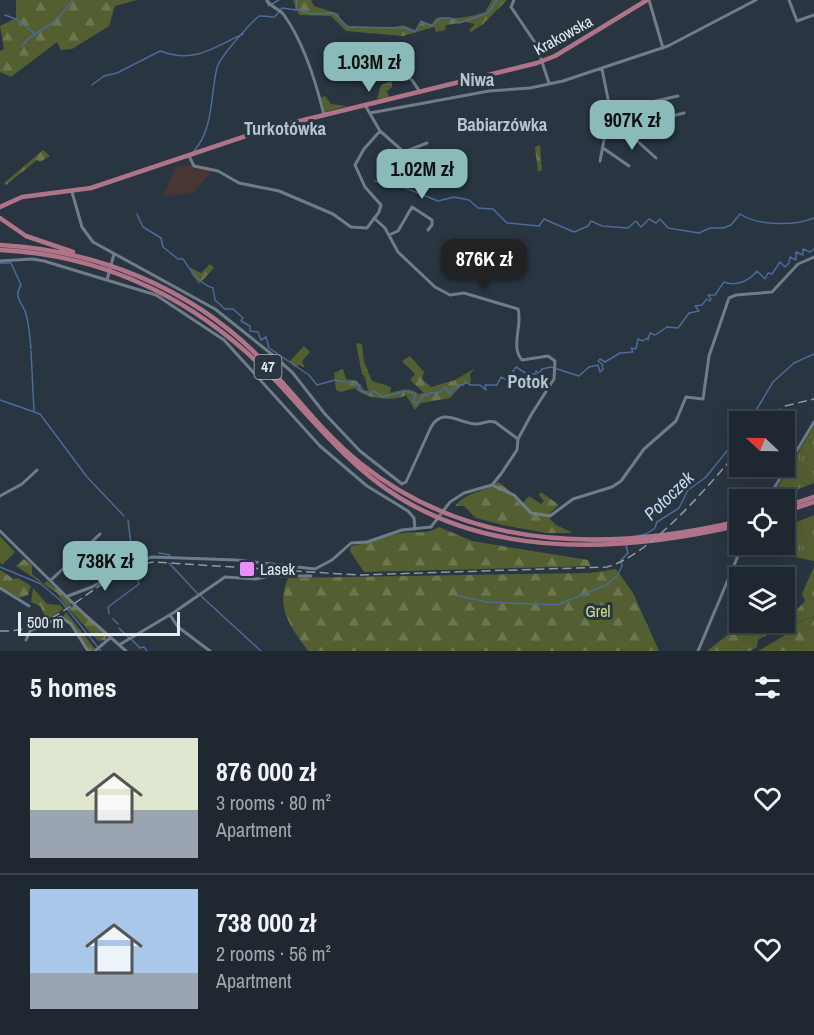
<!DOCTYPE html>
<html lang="en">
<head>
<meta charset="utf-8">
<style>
	:root { --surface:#1f2831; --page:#273039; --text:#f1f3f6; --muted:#a1a6ab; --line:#3c444d; --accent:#8bbbb9 }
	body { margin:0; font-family:"Archivo Narrow",sans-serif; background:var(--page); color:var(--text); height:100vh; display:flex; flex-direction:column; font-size:22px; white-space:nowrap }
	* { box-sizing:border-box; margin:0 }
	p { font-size:20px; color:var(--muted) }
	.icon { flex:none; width:33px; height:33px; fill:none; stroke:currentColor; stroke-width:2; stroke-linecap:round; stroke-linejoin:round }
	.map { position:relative; height:651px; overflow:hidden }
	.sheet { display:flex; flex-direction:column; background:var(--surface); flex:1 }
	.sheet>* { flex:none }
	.needle { width:39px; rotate:292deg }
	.fabs { position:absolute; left:729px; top:411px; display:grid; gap:12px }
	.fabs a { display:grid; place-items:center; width:66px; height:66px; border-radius:0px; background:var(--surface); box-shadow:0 6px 24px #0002,0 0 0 2px var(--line); font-size:30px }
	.scale { position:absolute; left:18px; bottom:15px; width:162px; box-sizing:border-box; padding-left:6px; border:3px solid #e4ecf3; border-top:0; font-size:16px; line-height:21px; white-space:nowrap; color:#e4ecf3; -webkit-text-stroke:4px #293541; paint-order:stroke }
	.price { position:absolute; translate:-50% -51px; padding:0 14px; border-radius:12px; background:var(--accent); color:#111; font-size:20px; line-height:39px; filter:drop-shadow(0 2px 3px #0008) }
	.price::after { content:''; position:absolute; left:50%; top:36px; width:18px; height:14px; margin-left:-9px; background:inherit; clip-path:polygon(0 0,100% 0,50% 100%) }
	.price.on { background:#222; color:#fff }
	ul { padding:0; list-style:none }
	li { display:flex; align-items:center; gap:18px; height:150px; padding:0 30px }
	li+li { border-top:2px solid var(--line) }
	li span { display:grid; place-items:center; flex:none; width:168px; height:120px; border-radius:0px; color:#555 }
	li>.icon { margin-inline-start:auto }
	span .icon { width:72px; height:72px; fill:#fffc; stroke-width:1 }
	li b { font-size:26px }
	h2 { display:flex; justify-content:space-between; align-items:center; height:72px; padding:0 30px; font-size:26px }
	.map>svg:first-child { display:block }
</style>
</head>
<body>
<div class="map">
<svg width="814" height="651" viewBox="0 0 814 651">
	<defs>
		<pattern id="grass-tufts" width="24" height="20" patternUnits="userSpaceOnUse" patternTransform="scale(1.5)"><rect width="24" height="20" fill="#545f31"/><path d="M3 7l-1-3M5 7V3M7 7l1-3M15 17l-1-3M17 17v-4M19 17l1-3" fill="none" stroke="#6c764f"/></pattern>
		<pattern id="forest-firs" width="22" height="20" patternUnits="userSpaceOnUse" patternTransform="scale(1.5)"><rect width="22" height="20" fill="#545f31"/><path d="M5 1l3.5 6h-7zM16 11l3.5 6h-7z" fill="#6c764f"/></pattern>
	</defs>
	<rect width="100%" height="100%" fill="#293541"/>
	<path fill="#4a3535" d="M196,165L215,168L194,192L163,197L175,167Z"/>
	<path fill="url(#grass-tufts)" d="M814,426V483L770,500Z
		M814,515V561L745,547L784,544L785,527Z
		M814,607V616L792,625L789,620Z"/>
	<path fill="url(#forest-firs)" d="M16,0H137L115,6L109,26L72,49L61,50L57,42L11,77L0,72V51L4,49L0,26L16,18Z
		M293,0H311L314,6L339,14L340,20L348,26L390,28L403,25L415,30L422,22L432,24L436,18C453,19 468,18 485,12L492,0H507L483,24L471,32L469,30L475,24L466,22L446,25L445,30L436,32L434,27L403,36L346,31L331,16L299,15Z
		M392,81V87L387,91L389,97L377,99L381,85Z
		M325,96L331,104L347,106L325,112L321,98Z
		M540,145L542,170L538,172L535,147Z
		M43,150L50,156L40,162L37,160L6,185L4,183Z
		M210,264L214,268L199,284L191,273V268L201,273Z
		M356,343L362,344L364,362L372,381L391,387L390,393C400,391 410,386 418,394L424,393L410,380L415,374L402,361L410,356L424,372L422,379L431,387L455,380L474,369L470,374L471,382L461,386L450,398L421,403L415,410L406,395C394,402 364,399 355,388L341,392L336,390L334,373L343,369L346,379L357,381L364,390L368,391L365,377L362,374Z
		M304,346L310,352L302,361L304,367L299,365L295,367L289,362Z
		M498,482L510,491L521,505L529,496L541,504L544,501L539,495L541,492L559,505L550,513L549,518L556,525L573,533H547L503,525L476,518L464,506H455C467,491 484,493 498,482Z
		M439,527L472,541L588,560L591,566L364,572L350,551L351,546C369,543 385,536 402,533C416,531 426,535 439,527Z
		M24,559L32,565V574L44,584L47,581L73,603L67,607L57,593L16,566Z
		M814,567V607L789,620L793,625L814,616V651H758L785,635L781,627L758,640L757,647L750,651H707L743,623L784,622L785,618L791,616L805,601L802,594Z
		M616,569L633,593L659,651H308C291,626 275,609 288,578L590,573Z
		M0,570L14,579L18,578L31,586L28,595L19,598L0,587Z
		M33,588L47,604L60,605L63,609L47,620L40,606L31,602Z
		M74,605L106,636V640L98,641L69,609Z
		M66,612L95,649L93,651H89L71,624L63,617Z"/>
	<path fill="#545f31" d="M0,536L15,552L2,565L0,562Z"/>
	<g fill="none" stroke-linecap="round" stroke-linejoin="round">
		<path stroke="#4c6a9b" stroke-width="1.5" d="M266,1L269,6
			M272,4L279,0
			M296,8L297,0
			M296,9L312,14L334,13L348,27L406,28L415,32L421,21L432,26L440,18H450L459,23L488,13L497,0
			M5,15L16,19L34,33
			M22,46L29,38L57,20L73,0
			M92,85L104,76L117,73L160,51C195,64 212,48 243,34
			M194,151C214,128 210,96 217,68C220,56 250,24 259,16C276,15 271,23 282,8L296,10
			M375,181L398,185L438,201L454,197L469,200L478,208L493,209L507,223L539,226L544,219L574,232L588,226L591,221L602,226L628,228L636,221L641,227L649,219L656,223L660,219L668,228L699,233L710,228H723L731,225L740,214C758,226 795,226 814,218
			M137,214L143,227L161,238L163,247L178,259H183C191,271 198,283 213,288L215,300L225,309H233L243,318L241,321L250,326V331L258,332L261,340L266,337L269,348L309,375L317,385L335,380L360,385L359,390L369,394L373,391L383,397L405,391L416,394L413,401L417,403L425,394L427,396L429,393L440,392L445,387L450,394L452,388H458L459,385H463L465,382L471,385H480L486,390L485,385H497L501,377L513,383L512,379L516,377L512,373L516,367L527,374H536V371L539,373L542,369L551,367L579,376L589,367L598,365L600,372L603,369L602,364L598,361L600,359L605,362L620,353L633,352L631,348L636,349L638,339L643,341L647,338L648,340L650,333L655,335L667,327L678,328L689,313L699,311L695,306L702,305L707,299L710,301L711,299L708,295H715L724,282C737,287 750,280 757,271L765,279L768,273L772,274L780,262L785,267L789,263L790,257L796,260V252L803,255V249L810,252L814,249
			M0,263H11L21,285C14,297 20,300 25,311C29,322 30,337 31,349
			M31,351L34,411
			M0,400L40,414L87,477
			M749,422L773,382L794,363L814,354
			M88,478L124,516
			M128,520L133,561
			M633,537L646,534L655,528L657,522L679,508L688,490L705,478L740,435
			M159,553L170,555
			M169,563L198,594
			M0,567L41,584L60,600L101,651
			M454,595L487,602L557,605L606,585L617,576L622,566L621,560L628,553L626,545
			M201,596L261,651
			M109,614L108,607L139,584L134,568
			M113,619L118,624
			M119,628L129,638
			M132,640L140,648L144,647L147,651"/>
		<path stroke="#6f7d8a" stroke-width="3" d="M267,0C271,8 279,8 284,15C304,43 316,82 324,115
			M514,0L511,7L536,44L549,83
			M649,0L663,48
			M789,0L797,21L814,15
			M393,58L398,72L412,80L420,92
			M370,113L489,91L530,88L563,81L668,46L756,0
			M609,121L624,128L684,113
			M637,125L633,106L678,96
			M624,129L656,158
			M380,131L404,152L427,143
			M603,148L629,166
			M189,156L194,166L218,171L239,183L279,191L333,214L351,227L367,228L379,212L381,205L365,187L355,165L364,149L380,131L365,105
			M600,161L610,109L602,69
			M72,192L82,227L93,242L215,309L269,352L292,372L325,414L360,451L402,484L406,482L431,427C443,407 458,423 476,424C483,424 487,420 495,422L518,439
			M389,235L398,231L412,207L432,220V225L428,230
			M0,261L32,259L44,261L156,295L224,340L320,446L367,486L408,511L414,518L415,529
			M107,280L114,254
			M492,485L514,495L531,513L550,516L573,499L612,487L621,481L644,449L676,421L686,397L703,399L709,356L729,298L736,295L772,292L798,264L814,257
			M0,496L22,484L37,470
			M767,500L814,422
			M0,531L84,614L126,651
			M51,580L100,534
			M0,588L29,606
			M68,596L92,587L133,563L152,557L236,560L315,569L332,560L351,543L367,542L402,530L431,527L450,502L464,493L492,485L501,474L517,450L518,439L531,415L554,379L555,361L548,356L522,360C510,347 523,324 518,309L464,293L450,295L435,287L398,252L385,228L374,218
			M170,615L178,627L210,651
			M26,640L30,631L61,617L71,624L88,651
			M119,645L173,613L225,577L256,579L269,576H311
			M95,651L110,638
			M698,651L743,544"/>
		<path stroke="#b07488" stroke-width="4.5" d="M0,207L22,197L91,188L267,129L537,63L555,56L647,0
			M0,218L26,236L73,252
			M0,245C95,250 189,287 257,355C292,390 321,432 360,463C469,551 609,552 740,521
			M0,250C110,255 204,304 278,383C317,425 351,468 400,498C501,560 629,551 740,525
			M784,507L814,497
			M784,512L814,502"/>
		<path stroke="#8f99a2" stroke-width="1.5" stroke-dasharray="9 4.5" stroke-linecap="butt" d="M763,422L785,406L814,399
			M0,631C62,634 96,570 154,562L358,575L607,567C651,555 710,484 740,449"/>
	</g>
	<rect fill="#eb8dfc" stroke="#293541" stroke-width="2" x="239" y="561" width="16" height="16" rx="3"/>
	<g text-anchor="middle" stroke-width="6" stroke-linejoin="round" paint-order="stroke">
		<rect fill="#293541" stroke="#acb5be" stroke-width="1.5" x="254.5" y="355" width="27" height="24" rx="4.5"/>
		<g font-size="15" font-weight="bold" fill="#e4ecf3">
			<text x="268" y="372">47</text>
		</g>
		<g font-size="16" fill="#e4ecf3" stroke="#293541">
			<text transform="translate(563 35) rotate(-29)" y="6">Krakowska</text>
		</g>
		<g font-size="16" fill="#e4ecf3" stroke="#293541" text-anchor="start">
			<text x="260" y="575">Lasek</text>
		</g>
		<g font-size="16" fill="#cae089" stroke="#293541">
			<text x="598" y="617">Grel</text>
		</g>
		<g font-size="18" font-weight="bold" fill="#b4c4d2" stroke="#293541">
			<text x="477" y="86">Niwa</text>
			<text x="502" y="131">Babiarzówka</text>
			<text x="285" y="135">Turkotówka</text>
			<text x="528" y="388">Potok</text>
		</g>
		<g font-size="18" font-style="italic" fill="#c4d7f5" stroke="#293541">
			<text transform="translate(669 496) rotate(-44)" y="6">Potoczek</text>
		</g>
	</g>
</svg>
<div class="fabs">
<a><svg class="needle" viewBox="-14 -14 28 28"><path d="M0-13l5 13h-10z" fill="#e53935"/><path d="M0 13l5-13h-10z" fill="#a1a6ab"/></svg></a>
<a><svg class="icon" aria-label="locate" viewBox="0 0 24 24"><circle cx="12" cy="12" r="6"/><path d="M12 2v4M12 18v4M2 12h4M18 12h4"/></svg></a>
<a><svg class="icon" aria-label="layers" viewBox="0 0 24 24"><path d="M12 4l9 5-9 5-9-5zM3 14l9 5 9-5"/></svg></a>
</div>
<div class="scale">500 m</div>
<b class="price" style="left:369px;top:93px">1.03M zł</b>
<b class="price" style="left:632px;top:151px">907K zł</b>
<b class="price" style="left:422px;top:200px">1.02M zł</b>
<b class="price on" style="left:484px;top:290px">876K zł</b>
<b class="price" style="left:105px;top:592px">738K zł</b>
</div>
<section class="sheet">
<h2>5 homes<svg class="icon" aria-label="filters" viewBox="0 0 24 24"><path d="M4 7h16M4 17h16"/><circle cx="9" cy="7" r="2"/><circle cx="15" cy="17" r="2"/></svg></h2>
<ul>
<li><span style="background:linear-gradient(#dfe7d0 60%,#9aa5b1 0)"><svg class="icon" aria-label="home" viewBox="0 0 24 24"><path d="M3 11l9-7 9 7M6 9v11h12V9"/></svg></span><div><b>876 000 zł</b><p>3 rooms · 80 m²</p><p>Apartment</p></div><svg class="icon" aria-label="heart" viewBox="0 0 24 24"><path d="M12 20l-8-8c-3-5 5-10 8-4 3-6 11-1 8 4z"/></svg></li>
<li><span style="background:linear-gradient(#a9c7e8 70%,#9aa5b1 0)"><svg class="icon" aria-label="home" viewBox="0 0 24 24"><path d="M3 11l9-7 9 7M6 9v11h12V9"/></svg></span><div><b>738 000 zł</b><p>2 rooms · 56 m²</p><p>Apartment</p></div><svg class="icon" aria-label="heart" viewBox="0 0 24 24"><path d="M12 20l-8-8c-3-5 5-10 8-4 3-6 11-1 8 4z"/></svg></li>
</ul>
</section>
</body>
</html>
